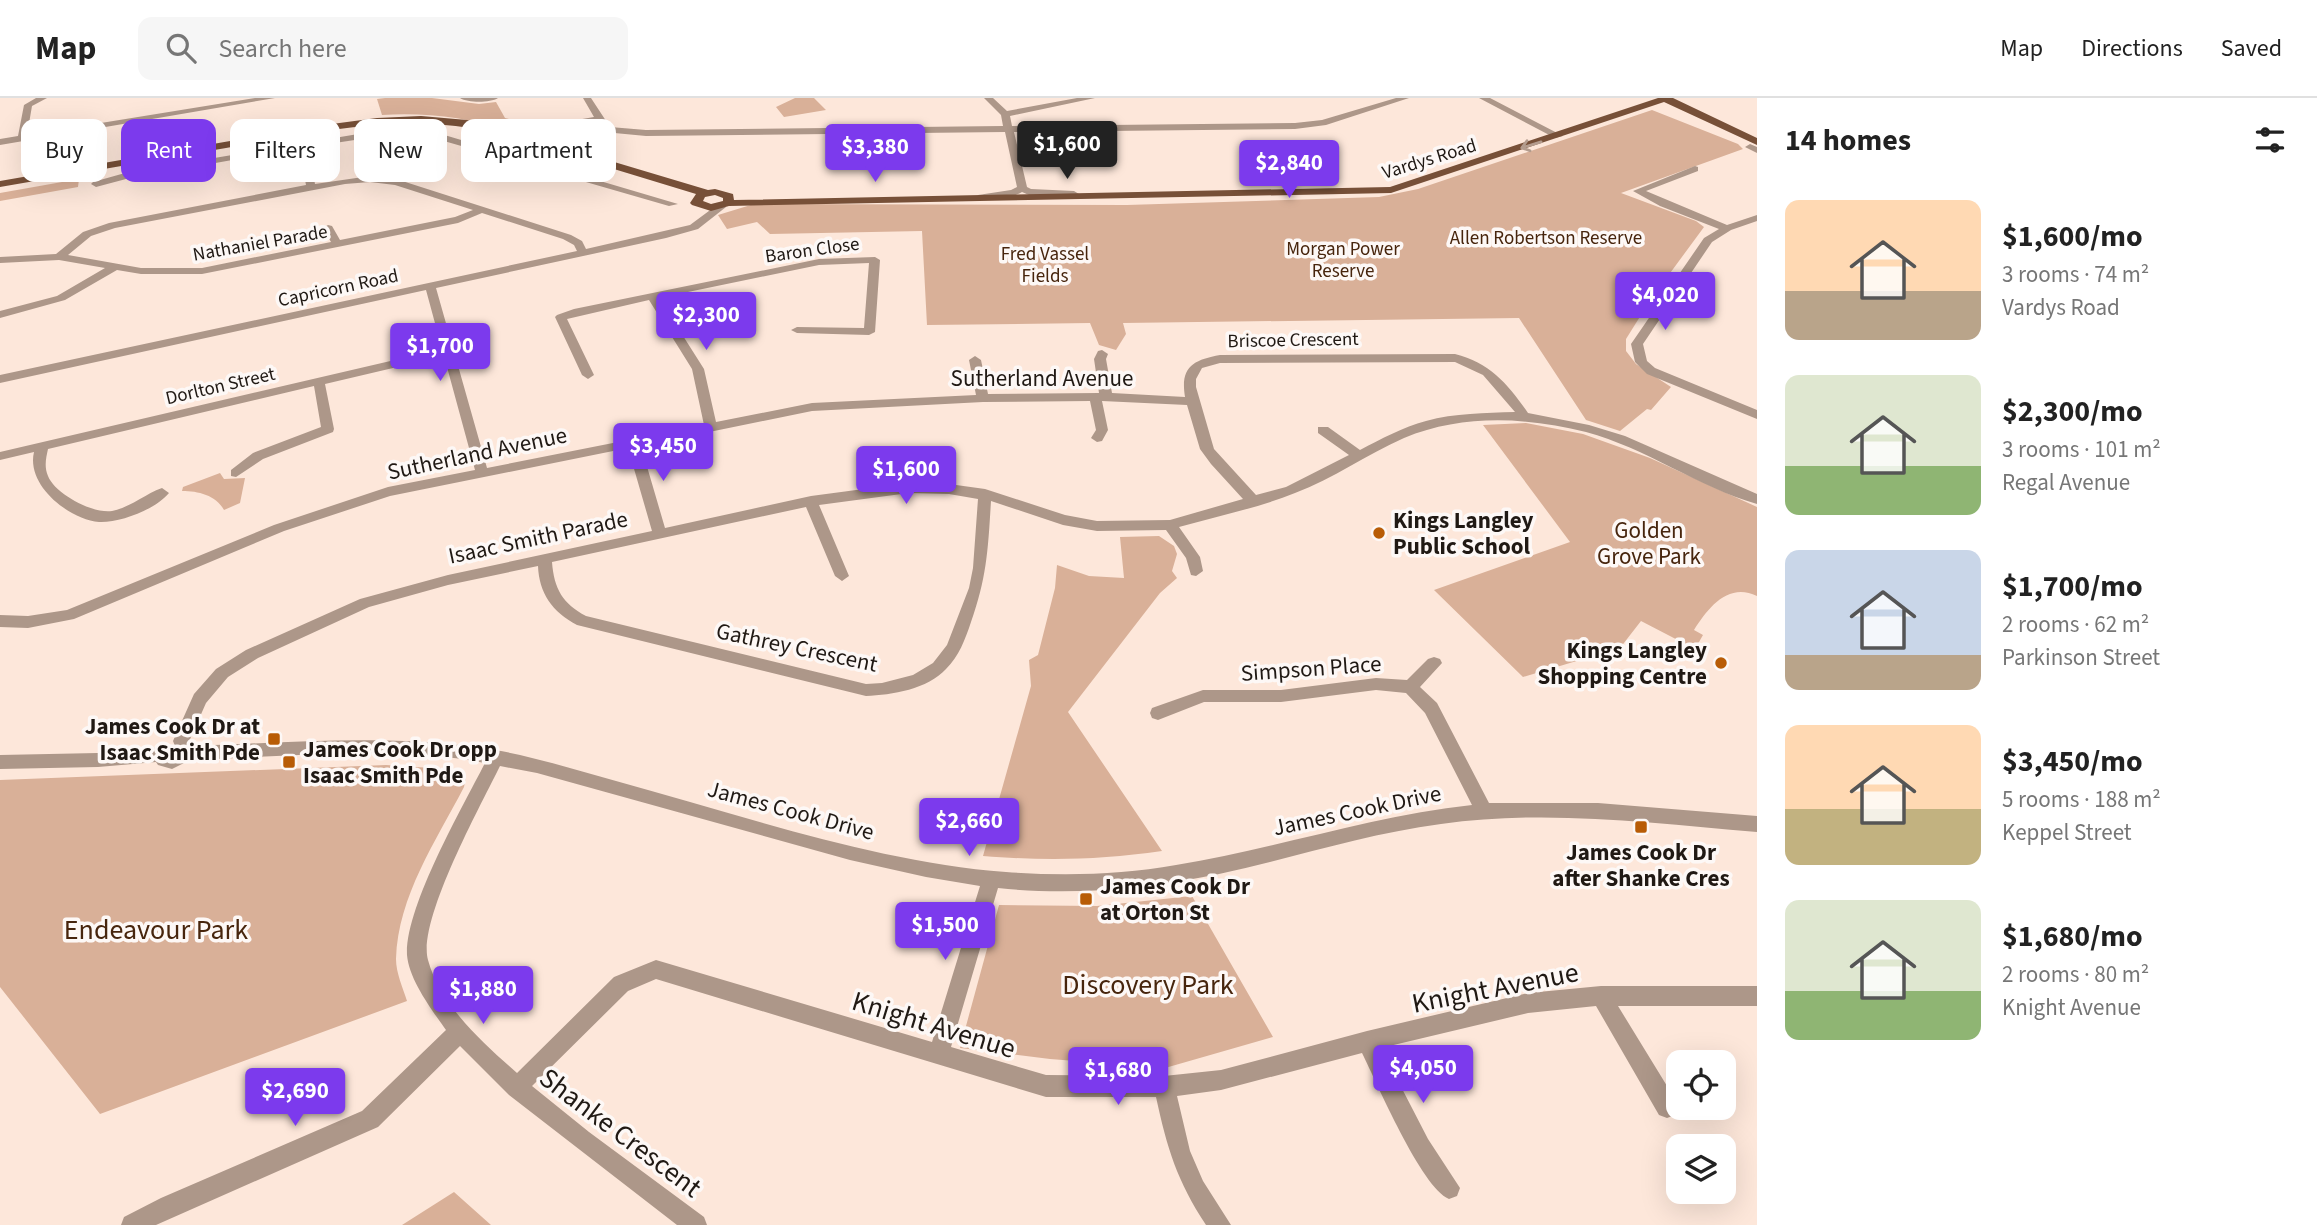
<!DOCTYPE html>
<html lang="en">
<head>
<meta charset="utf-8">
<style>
	:root { --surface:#fff; --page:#f6f6f6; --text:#222; --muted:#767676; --line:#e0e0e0; --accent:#7c3aed }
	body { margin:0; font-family:"Source Sans 3",sans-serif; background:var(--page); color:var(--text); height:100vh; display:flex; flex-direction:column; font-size:26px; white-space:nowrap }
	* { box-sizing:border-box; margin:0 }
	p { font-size:23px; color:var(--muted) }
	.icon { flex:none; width:38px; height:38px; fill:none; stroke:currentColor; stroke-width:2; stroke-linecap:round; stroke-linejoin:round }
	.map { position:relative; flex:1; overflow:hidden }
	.sheet { display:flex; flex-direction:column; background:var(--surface); width:560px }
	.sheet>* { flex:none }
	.guide { position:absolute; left:21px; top:21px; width:665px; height:63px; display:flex; gap:14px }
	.tools { position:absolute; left:1666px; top:952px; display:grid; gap:14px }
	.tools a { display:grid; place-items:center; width:70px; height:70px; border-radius:14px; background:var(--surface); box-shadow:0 7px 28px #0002; font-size:35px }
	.price { position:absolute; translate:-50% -60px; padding:0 16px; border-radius:7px; background:var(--accent); color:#fff; font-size:23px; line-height:46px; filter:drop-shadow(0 2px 4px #0008) }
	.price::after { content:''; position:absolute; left:50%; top:42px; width:21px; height:16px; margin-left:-10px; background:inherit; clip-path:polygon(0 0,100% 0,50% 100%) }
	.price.current { background:#222; color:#fff }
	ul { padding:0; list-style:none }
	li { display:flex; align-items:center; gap:21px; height:175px; padding:0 28px }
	li span { display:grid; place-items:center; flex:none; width:196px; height:140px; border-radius:14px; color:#555 }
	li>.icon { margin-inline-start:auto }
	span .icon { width:84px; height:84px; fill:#fffc; stroke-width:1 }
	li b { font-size:30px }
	h2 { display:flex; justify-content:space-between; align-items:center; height:84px; padding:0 28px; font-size:30px }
	.pill { padding:0 24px; border-radius:14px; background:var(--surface); box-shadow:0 7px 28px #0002; font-size:24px; line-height:63px }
	.pill.current { background:var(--accent); color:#fff }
	header { display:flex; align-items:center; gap:42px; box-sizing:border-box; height:98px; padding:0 35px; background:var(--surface); border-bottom:2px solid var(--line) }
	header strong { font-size:33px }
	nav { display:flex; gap:38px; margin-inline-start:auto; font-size:24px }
	.search { width:490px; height:63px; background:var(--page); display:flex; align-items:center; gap:18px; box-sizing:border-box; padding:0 24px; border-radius:14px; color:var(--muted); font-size:26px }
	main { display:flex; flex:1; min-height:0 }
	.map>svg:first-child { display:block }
</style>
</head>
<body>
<header>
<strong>Map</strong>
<div class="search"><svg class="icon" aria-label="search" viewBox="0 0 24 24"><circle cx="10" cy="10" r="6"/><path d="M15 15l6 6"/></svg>Search here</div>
<nav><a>Map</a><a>Directions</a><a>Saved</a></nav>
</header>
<main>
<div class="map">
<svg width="1757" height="1127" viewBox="0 0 1757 1127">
	<rect width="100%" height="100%" fill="#fde7da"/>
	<path fill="#d9b098" d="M385,0H432L479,6L496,4L505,20L520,24L522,36C475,21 431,14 382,17L377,1Z
		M795,0H814L826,12L784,19L776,9Z
		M1652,12L1738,46L1743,51L1621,95L1696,123L1704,129L1651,201L1626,241V253L1636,266L1671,289L1651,312L1647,311L1620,333L1586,322L1519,220L1123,225L1126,236L1116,252L1099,247L1090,225L927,227L922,133L770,136L757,124L727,131L718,117L754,106L1127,107L1379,99L1418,91Z
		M79,81L78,89L0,103V95Z
		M1526,325L1583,336L1650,360L1757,409V498C1728,484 1708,510 1694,532L1703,537L1695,551L1641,523L1620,550L1523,579L1434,492L1570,444L1483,327Z
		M220,375L224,381L245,380L240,405L224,412C216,397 198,393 182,393L183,389Z
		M1159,438L1174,448L1177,456L1172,473L1177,480L1160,495L1068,614L1162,753C1098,762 1047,763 983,758L1031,588L1029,562L1038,557L1055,490L1057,467L1089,478L1124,480L1120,439Z
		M386,667L462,672L466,679L464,689C436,743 398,798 396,861C396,875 403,890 407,903L100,1016L0,889V682Z
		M1192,798L1273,939L1165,970L1050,961L960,950L999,807L1097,808Z
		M454,1094L491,1127H402Z"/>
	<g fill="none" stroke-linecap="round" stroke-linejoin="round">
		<path fill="#ad9789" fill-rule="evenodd" d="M36,0H47L32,8L27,37L255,0H275L0,47V41L18,38L24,7Z
			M460,0H498C490,5 468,5 460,0Z
			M583,0H591L610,29L646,32L1003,28L1001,17L984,0H993L1007,13L1077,0H1095L1010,18L1012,28L1295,25L1322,22L1396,0H1409L1326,27L1295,31L1014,34L1027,89L1031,91L1074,93L1079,96L1074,99L1029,97L1022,94C1012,100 987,105 977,99L978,97L1011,92L1017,89L1005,34L646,38L604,34L598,24L559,29V25L594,19Z
			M1479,0H1490L1563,38L1555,40Z
			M388,31L441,36L678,106L669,108L437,41L388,37L308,49L315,86L370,78L396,81L571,137L582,143L586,151L690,127L717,107L726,109L698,131L666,140L436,190L487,370L704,327L692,271L649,202L567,221L594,277L588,281L582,277L555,219L557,217L574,211L819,161L875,159L880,162L875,234L869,237L797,235L791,232L797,229L864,230L869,165L819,167L659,200L704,271L716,324L812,305L976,297L969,262L975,258L981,262L988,296L1099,295L1094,261L1098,253L1102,252L1108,256L1106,261L1112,295L1185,299C1180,269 1193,262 1220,257L1455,256C1490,265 1508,286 1528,315L1589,327L1625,338L1757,396V406C1698,389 1646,350 1586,334C1526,319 1462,316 1404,340C1367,356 1333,381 1295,395C1258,410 1218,418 1179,429L1200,459L1203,473L1196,478L1191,477L1186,460L1166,432L1097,433L1063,427L991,403C988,451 987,479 971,524C965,542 959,558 946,571C928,591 892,597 866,598L577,527C552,514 539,495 538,468L448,487L369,509L258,560L228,579L206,605L187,648L181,650L175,648L173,643L194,596L216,571L246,552L360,501L448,477L652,433L628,350L390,398L284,433L74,521L28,530L0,529V517L28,518L67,512L274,427L388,389L475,372L444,258L325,286L334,331L333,334L263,361L236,379L231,378V372L253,355L321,329L314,288L48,351C46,360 44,369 48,378C55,396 93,416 112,413C131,409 145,396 162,390L169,395C156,411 120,425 99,424C68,421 26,387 34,354L0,362V354L442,251L426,192L0,285V277L577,153L574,147L563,141L482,115L458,125L202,176H141L117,172L65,202L0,220V213L57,198L105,170L59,162L0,165V159L56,156L83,134L109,125L306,87L299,50L126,81L96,89L91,86L93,84L125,75ZM370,84L395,87L473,112L455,119L340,142L332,128L328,127L323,130L331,144L202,170H141L68,157L91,138L115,130L345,86ZM1455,264L1483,277L1515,314C1485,315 1455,315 1426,323C1403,329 1381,341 1360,352L1328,329H1318V335L1349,357L1286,389L1256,397L1214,351L1196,289V281L1202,270L1220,265ZM1090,303L1096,332L1091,340L1097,344L1102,343L1108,332L1102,303L1187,307L1200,351L1211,366L1243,401L1170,422L1097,423L1065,417L985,391L949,386L909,385L811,398L665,430L641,348L812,313L983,304ZM909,395L949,396L978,401L973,470L969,490L947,547L933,565L913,577L882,585L866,586L586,518C563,506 554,491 552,464L806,409L835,478L842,483L849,478L819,407Z
			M1750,46L1757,49V55L1745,49Z
			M1695,68L1698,69V73L1646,93L1727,127L1757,117V123L1731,132L1712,144L1643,246L1647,263L1655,270L1757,312V321L1647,276L1635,264L1631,246L1704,140L1719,131L1660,108L1633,93Z
			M1434,559L1440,561L1442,565L1420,589L1437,605L1489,705H1598L1757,718V734C1652,725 1546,711 1441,726C1365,736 1293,760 1219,776C1146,791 1072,798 998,790L951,949L1046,977L1164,978L1221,972L1367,933L1528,895L1601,888H1757V908H1618L1675,1001L1678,1009L1675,1017L1667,1020L1659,1017L1596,908L1528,915L1381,950L1428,1041L1460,1090L1457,1098L1449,1101C1421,1089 1377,985 1362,955L1221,992L1177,998L1190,1053L1203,1083L1231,1127H1206C1177,1083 1167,1050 1156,999H1046L656,881L628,893L532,988L589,1034L704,1119L707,1127H677L509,997L460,948L378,1029L156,1127H121L124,1119L161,1100L362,1013L446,932C432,912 409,882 407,857C405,809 462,710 485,665C393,647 284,659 190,662L172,671L158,667L156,664L98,669L0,671V657L98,655L162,649L168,651L171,656L187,648C289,645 394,635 495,652C536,659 576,672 616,683C741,717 876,764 1006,774C1063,778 1120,777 1176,767C1275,751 1371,718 1472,707L1425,615L1406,595L1376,592L1281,604H1204L1158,622L1152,620L1150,615L1152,610L1203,592H1281L1376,580L1407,582L1428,561ZM500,668L537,675L850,762L926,779L980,788L932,944L656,862L614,879L517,975C483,945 440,907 428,862C417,823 481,707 500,668Z"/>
		<path fill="#775038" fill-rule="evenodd" d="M1658,0H1673L1757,40V47L1664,4L1391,95L729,108L711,113L692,107L690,105L696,96L499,36C408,13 317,34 226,50C150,63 75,76 0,89V83L317,28L377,20L421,18L467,22L507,32L708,92L715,91L733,96L734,102L1390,89ZM715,97L723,100V103L711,106L703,103L705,99Z"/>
	</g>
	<defs><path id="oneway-shaft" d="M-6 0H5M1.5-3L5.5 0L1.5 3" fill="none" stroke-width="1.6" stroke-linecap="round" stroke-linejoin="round" transform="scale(1.75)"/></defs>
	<use stroke="#b39c8e" href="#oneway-shaft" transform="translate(1531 47) rotate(163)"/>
	<g fill="#b85c06" stroke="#fdf8f6" stroke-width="2.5">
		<circle cx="1379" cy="435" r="7"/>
		<circle cx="1721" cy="565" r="7"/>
		<rect x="267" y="634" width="14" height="14" rx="3.5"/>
		<rect x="282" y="657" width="14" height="14" rx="3.5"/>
		<rect x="1634" y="722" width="14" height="14" rx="3.5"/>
		<rect x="1079" y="794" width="14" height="14" rx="3.5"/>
	</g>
	<g text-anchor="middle" stroke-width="7" stroke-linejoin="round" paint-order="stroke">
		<g font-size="19" fill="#201914" stroke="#fdf8f6">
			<text transform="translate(1429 60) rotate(-17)" y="7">Vardys Road</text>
			<text transform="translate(260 144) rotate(-10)" y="7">Nathaniel Parade</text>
			<text transform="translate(812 151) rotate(-8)" y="7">Baron Close</text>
			<text transform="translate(338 189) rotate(-12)" y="7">Capricorn Road</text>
			<text transform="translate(1293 241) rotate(-1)" y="7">Briscoe Crescent</text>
			<text transform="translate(220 287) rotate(-13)" y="7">Dorlton Street</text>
		</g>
		<g font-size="19" fill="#47250d" stroke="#fdf8f6">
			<text x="1546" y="146">Allen Robertson Reserve</text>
			<text x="1343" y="157">Morgan Power<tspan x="1343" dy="22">Reserve</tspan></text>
			<text x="1045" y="162">Fred Vassel<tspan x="1045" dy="22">Fields</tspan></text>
		</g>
		<g font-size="23" fill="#201914" stroke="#fdf8f6">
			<text x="1042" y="288">Sutherland Avenue</text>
			<text transform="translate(477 355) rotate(-12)" y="8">Sutherland Avenue</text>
			<text transform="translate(538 439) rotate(-12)" y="8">Isaac Smith Parade</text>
			<text transform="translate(797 549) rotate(12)" y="8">Gathrey Crescent</text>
			<text transform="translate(1311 570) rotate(-4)" y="8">Simpson Place</text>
			<text transform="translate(791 712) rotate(15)" y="8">James Cook Drive</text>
			<text transform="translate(1357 712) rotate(-12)" y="8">James Cook Drive</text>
		</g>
		<g font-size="23" font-weight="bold" fill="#201914" stroke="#fdf8f6" text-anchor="start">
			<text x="1393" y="430">Kings Langley<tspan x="1393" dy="26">Public School</tspan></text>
			<text x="1707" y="560" text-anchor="end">Kings Langley<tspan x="1707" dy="26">Shopping Centre</tspan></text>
			<text x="260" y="636" text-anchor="end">James Cook Dr at<tspan x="260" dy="26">Isaac Smith Pde</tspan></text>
			<text x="303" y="659">James Cook Dr opp<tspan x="303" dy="26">Isaac Smith Pde</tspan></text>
			<text x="1641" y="762" text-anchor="middle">James Cook Dr<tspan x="1641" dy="26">after Shanke Cres</tspan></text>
			<text x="1100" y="796">James Cook Dr<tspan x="1100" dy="26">at Orton St</tspan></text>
		</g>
		<g font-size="23" fill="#47250d" stroke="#fdf8f6">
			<text x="1649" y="440">Golden<tspan x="1649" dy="26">Grove Park</tspan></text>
		</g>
		<g font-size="28" fill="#47250d" stroke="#fdf8f6">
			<text x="156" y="841">Endeavour Park</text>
			<text x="1148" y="896">Discovery Park</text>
		</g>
		<g font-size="28" fill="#201914" stroke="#fdf8f6">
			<text transform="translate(1495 889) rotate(-11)" y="10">Knight Avenue</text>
			<text transform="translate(934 926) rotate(17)" y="10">Knight Avenue</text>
			<text transform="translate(621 1034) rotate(37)" y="10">Shanke Crescent</text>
		</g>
	</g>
</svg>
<div class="tools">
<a><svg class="icon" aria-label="locate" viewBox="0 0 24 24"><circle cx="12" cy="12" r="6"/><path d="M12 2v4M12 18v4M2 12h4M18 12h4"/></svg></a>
<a><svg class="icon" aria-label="layers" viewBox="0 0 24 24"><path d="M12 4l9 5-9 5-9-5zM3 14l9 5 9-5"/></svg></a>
</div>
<b class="price current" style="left:1067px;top:83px">$1,600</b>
<b class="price" style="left:875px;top:86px">$3,380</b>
<b class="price" style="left:1289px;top:102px">$2,840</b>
<b class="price" style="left:1665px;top:234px">$4,020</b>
<b class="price" style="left:706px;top:254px">$2,300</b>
<b class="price" style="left:440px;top:285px">$1,700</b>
<b class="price" style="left:663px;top:385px">$3,450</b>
<b class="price" style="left:906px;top:408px">$1,600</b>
<b class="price" style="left:969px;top:760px">$2,660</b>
<b class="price" style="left:945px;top:864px">$1,500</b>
<b class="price" style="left:483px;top:928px">$1,880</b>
<b class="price" style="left:1423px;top:1007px">$4,050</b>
<b class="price" style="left:1118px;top:1009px">$1,680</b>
<b class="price" style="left:295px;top:1030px">$2,690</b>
<div class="guide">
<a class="pill">Buy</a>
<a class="pill current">Rent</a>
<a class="pill">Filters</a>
<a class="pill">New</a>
<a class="pill">Apartment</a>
</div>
</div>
<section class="sheet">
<h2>14 homes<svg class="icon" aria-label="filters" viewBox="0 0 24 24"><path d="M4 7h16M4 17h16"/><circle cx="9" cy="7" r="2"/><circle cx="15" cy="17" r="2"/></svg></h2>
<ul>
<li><span style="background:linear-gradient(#ffd9b3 65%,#b9a48a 0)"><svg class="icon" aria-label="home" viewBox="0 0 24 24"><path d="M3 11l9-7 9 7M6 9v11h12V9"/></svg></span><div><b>$1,600/mo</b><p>3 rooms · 74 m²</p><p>Vardys Road</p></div></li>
<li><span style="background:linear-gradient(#dfe7d0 65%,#8fb573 0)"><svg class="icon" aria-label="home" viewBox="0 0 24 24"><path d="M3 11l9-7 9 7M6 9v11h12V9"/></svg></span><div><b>$2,300/mo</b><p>3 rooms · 101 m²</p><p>Regal Avenue</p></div></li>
<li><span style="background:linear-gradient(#c9d6e8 75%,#b9a48a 0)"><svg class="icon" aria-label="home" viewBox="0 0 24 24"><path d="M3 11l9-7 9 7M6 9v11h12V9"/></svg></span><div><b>$1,700/mo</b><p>2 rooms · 62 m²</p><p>Parkinson Street</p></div></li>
<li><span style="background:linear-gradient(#ffd9b3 60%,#c2b280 0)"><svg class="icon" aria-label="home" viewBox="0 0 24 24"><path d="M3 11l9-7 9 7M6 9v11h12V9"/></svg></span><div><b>$3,450/mo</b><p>5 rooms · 188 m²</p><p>Keppel Street</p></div></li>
<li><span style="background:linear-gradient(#dfe7d0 65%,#8fb573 0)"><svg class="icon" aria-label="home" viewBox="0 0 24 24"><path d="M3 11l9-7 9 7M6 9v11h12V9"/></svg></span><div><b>$1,680/mo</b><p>2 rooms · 80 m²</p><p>Knight Avenue</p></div></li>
</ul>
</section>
</main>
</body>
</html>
